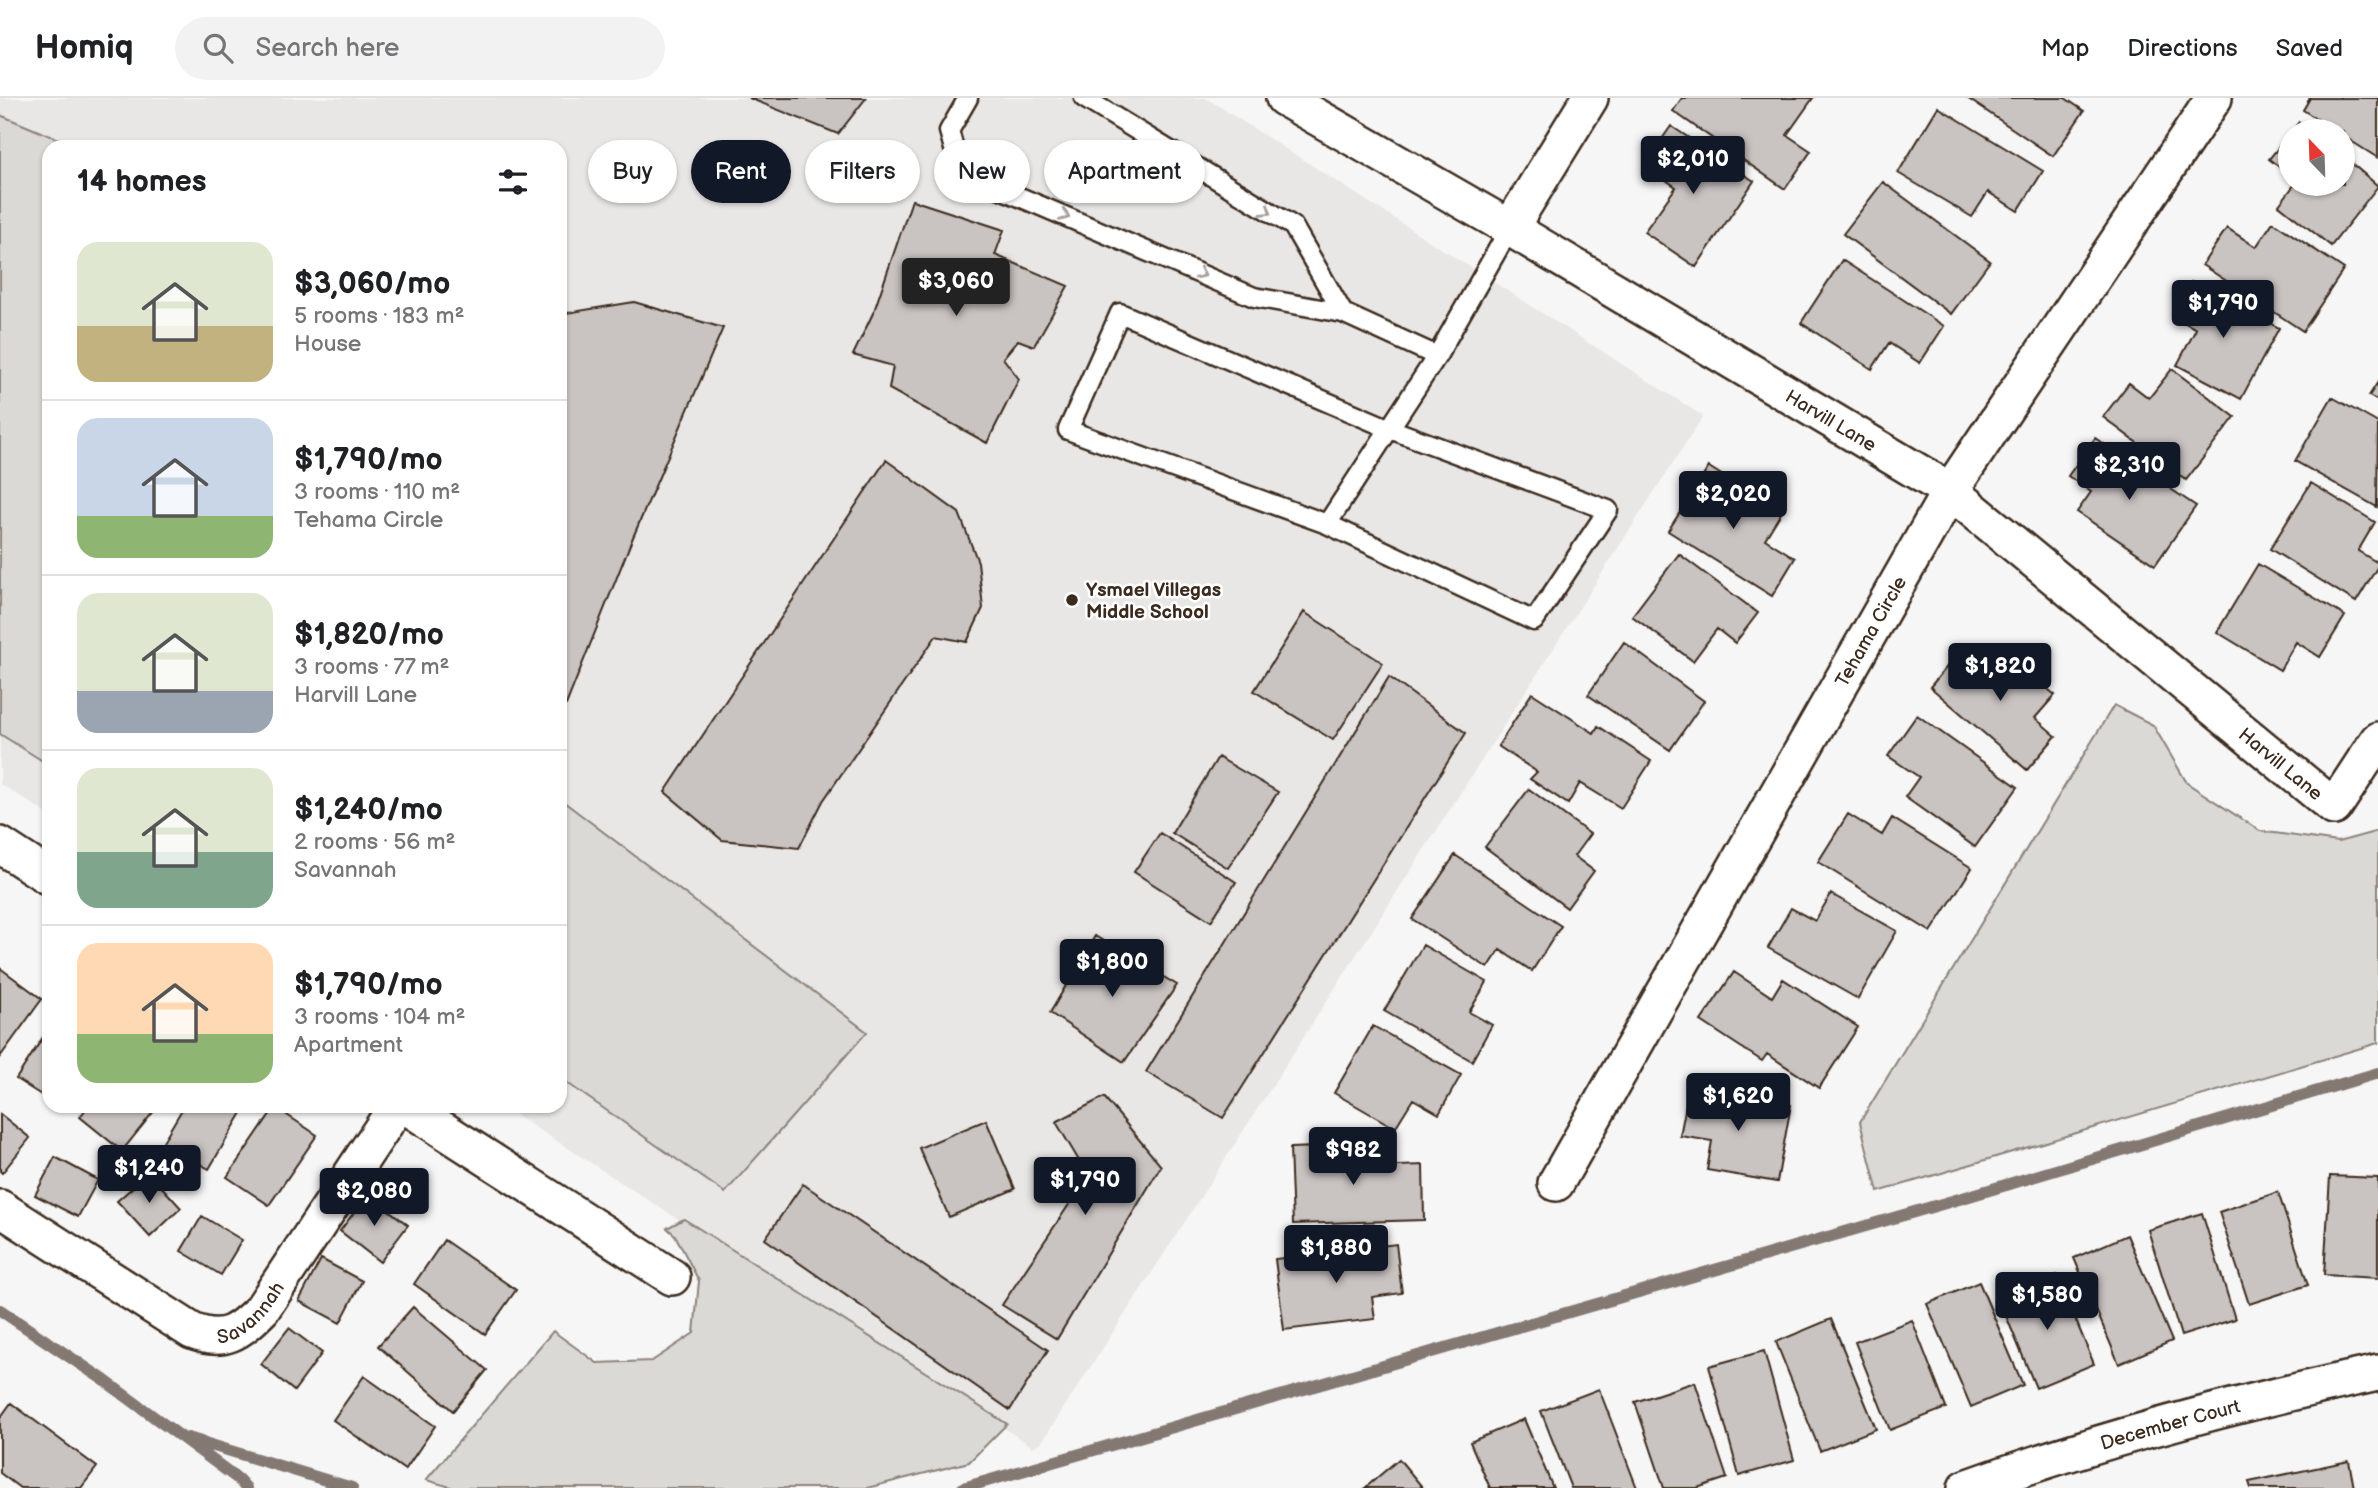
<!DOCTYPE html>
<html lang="en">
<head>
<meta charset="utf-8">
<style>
	:root { --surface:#fff; --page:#f2f2f2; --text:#202124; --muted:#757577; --line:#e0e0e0; --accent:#111827 }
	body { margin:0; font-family:"Balsamiq Sans",sans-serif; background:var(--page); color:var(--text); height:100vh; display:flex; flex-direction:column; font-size:26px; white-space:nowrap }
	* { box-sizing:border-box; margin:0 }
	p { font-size:23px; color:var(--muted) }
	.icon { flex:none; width:38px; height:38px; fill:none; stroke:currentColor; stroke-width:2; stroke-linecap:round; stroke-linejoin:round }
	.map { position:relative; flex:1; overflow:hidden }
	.drawer { position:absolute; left:42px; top:42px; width:525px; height:973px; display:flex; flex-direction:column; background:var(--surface); border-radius:21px; box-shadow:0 2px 5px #0004 }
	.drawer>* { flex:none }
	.top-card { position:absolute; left:588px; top:42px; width:665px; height:63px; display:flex; gap:14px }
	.needle { width:46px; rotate:337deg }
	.buttons { position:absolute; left:2278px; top:21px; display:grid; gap:14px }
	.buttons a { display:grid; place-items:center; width:77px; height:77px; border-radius:50%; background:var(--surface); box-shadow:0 2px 5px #0004; font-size:35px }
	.price { position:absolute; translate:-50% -60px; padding:0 16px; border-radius:7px; background:var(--accent); color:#fff; font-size:23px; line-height:46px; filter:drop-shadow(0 2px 4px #0008) }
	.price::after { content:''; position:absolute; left:50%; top:42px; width:21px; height:16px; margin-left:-10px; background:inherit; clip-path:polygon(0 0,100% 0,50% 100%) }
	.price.on { background:#222; color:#fff }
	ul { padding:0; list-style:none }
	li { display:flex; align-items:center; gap:21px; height:175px; padding:0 35px }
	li+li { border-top:2px solid var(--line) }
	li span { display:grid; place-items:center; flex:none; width:196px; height:140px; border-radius:21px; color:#555 }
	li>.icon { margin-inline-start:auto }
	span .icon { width:84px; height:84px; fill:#fffc; stroke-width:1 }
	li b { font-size:30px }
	h2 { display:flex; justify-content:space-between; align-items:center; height:84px; padding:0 35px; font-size:30px }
	.tag { padding:0 24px; border-radius:32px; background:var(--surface); box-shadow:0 2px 5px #0004; font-size:24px; line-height:63px }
	.tag.on { background:var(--accent); color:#fff }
	header { display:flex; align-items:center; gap:42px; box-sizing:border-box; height:98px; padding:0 35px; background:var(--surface); border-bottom:2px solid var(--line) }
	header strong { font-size:33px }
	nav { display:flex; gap:38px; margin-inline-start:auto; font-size:24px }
	.search { width:490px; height:63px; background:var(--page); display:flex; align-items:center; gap:18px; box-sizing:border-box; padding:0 24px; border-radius:38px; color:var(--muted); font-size:26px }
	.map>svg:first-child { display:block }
</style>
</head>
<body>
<header>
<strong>Homiq</strong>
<div class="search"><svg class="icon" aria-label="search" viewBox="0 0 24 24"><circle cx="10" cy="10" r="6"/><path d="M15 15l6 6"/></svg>Search here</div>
<nav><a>Map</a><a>Directions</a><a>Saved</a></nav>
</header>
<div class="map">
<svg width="2378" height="1390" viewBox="0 0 2378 1390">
	<rect width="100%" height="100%" fill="#f7f6f6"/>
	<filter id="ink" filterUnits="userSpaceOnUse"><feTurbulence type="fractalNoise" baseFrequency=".0143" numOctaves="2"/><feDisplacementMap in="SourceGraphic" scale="14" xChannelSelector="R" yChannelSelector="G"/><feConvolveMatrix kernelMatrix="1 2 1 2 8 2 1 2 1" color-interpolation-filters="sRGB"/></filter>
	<g filter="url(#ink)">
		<path fill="#e9e7e6" d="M0,0H1206L1703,318L1168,1150L1041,1345L1033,1349L502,1008H560V49H49V717L0,686Z"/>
		<path fill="#dbd9d6" stroke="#8b827a" stroke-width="2" d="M0,17L77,49H49V667L0,636Z
			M2114,607L2153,627L2187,685L2260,733L2338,744L2378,733V945L1878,1094L1860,1024Z
			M560,701L867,934L725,1095L560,980Z
			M684,1121L1007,1326L969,1364L867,1390H454L426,1382L553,1233L597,1265L652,1263L694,1235L699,1183L675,1137L667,1130Z"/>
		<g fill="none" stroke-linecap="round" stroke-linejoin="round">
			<path stroke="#847972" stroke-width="12" d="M0,1212L104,1282L238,1381L246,1390
				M188,1340L352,1390
				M963,1390L1966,1099L2378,975"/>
		</g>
		<path fill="#c9c3c1" stroke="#3b2a1e" stroke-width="2" d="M749,0H866L838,36Z
			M1682,0H1813L1787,37L1811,53L1785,91L1673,13Z
			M1967,0H2065L2084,13L2053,58Z
			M2310,0H2378V60L2343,38V33H2336L2303,12Z
			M1938,9L2043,73L2018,113L1988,94L1972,119L1898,75Z
			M2299,24L2311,33H2292Z
			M1671,28L1754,83L1696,169L1644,134L1676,89L1644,67Z
			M2291,34V78L2269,61Z
			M2343,58L2378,88L2331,148L2279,107L2295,86H2343Z
			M1883,84L1990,163L1951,216L1843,136Z
			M912,102L1004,132L995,157L1068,188L1034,248L1018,242L1003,260L1019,281L987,345L889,291L893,268L853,257L874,213Z
			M2273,124L2344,171L2303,233L2202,167L2227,130L2256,149Z
			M1842,162L1944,228L1920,265L1889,245L1872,271L1801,225Z
			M2191,184L2279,230L2241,301L2177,267L2196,231L2173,218Z
			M634,204L723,230L631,444L566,607L560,605V216Z
			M2172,271L2235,319L2186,382L2103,319L2129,285L2149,300Z
			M2378,284V303L2369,298Z
			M2332,299L2378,325L2377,409L2295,363Z
			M2095,340L2196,408L2155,467L2077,414L2091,394L2068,378Z
			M886,362L959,415L978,464L983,510L967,544L936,538L823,703L799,750L722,742L665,694Z
			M1709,369L1781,415L1765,441L1795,460L1772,498L1668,433Z
			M2311,385L2375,424L2358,453L2378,465V468L2356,504L2270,451Z
			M1679,456L1758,515L1735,545L1717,531L1693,563L1632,518Z
			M2258,466L2345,518L2320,559L2296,544L2280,572L2217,534Z
			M1304,514L1383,565L1333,642L1254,593Z
			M1624,544L1704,603L1670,652L1588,597Z
			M1993,545L2055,597L2035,620L2056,638L2027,672L1930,589L1955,559L1970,572Z
			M1389,579L1466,635L1223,1020L1146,974Z
			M1532,595L1594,635L1598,628L1651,663L1621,710L1580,685L1568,706L1530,681L1537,674L1498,648Z
			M1917,617L2018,689L1975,749L1905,699L1919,679L1888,658Z
			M1218,659L1278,694L1228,770L1172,735Z
			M1529,691L1590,736L1574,758L1594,773L1567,810L1485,749Z
			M1848,716L1882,737L1892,720L1972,770L1931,834L1818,764Z
			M1160,735L1236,784L1211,823L1134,774Z
			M1455,757L1561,828L1532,873L1500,852L1488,870L1412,821Z
			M1831,796L1897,833L1858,901L1768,850L1791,810L1815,823Z
			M1095,838L1177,887L1124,964L1050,915Z
			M1423,847L1487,884L1469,914L1492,927L1472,963L1384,913Z
			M0,870L42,901L0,959Z
			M1734,874L1772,899L1783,881L1858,929L1819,990L1767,956L1762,963L1701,923Z
			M1373,928L1461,977L1439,1016L1413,1001L1395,1030L1334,995Z
			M49,930V1002L16,981Z
			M1689,991L1791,1007L1777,1084L1707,1072L1712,1043L1680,1038Z
			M1104,999L1161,1068L1057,1241L1002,1207L1088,1078L1056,1024Z
			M88,1008H158L122,1053L80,1019Z
			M184,1008H246L209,1071L162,1045Z
			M275,1009L317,1037L269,1107L227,1079Z
			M0,1016L30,1040L2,1075L0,1073Z
			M986,1022L1015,1091L949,1119L919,1050Z
			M1375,1047L1376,1069L1423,1067L1424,1122L1293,1126L1290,1050Z
			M55,1059L98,1082L78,1119L35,1097Z
			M149,1075L181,1110L150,1139L117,1103Z
			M2330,1078L2378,1080V1180L2324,1177Z
			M803,1086L1048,1252L1010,1312L765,1141Z
			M2278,1094L2308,1187L2249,1206L2219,1114Z
			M368,1096L408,1127L380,1164L340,1133Z
			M2202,1115L2235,1221L2181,1238L2148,1132Z
			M202,1118L242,1142L221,1177L181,1153Z
			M2127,1137L2172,1243L2119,1266L2074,1160Z
			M444,1142L516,1192L485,1236L414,1186Z
			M1396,1146L1402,1195L1372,1199L1375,1221L1284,1232L1275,1161Z
			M321,1161L362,1183L340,1225L299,1203Z
			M2057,1177L2094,1266L2036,1290L1999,1201Z
			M1979,1184L2023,1287L1971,1309L1927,1206Z
			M413,1209L487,1272L453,1313L378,1248Z
			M1831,1221L1876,1331L1820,1353L1776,1244Z
			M1912,1222L1946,1310L1890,1332L1855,1244Z
			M289,1230L322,1255L294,1293L261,1266Z
			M1764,1253L1794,1362L1739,1378L1709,1268Z
			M364,1278L435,1328L405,1372L333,1322Z
			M1695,1284L1727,1380L1697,1390H1664L1635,1304Z
			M1599,1291L1637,1390H1571L1541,1313Z
			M11,1305L97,1369L81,1390H20L0,1375V1320Z
			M1524,1321L1553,1390H1490L1470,1344Z
			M1399,1361L1423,1390H1365Z
			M2349,1363L2354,1390H2251L2249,1384Z"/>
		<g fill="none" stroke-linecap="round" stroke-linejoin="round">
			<g stroke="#3b2a1e" stroke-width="23">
				<path id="lane" d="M968,0L949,33L958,65L982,83L1254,199L1343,215L1437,258
					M1084,0L1293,128L1343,215
					M1327,426L1534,523L1608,412L1390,331L1120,215L1068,332L1327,426L1437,258L1510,130"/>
			</g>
			<g stroke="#3b2a1e" stroke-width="40">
				<g id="street">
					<path id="s1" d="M1284,0L1510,130L1950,393L2334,709L2378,642"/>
					<path d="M1510,130L1590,0"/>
					<path d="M0,747L49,779"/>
					<path d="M406,1008L672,1179"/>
					<path id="s2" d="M1556,1085L1950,393L2214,0"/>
					<path id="s3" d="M0,1110L192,1233C224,1246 239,1234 262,1211L397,1008"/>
					<path id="s4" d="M1966,1390C2100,1341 2238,1305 2378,1275"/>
				</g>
			</g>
			<use href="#lane" stroke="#fff" stroke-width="18"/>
			<use href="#street" stroke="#fff" stroke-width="35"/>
		</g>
		<defs><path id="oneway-chevron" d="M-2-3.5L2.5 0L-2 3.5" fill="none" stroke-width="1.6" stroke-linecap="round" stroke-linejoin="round" transform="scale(1.75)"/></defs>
		<g stroke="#a79f9a">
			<use href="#oneway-chevron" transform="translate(1267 113) rotate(32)"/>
			<use href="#oneway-chevron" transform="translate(1065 118) rotate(22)"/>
			<use href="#oneway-chevron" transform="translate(1201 176) rotate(24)"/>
		</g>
	</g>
	<circle fill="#3b2a1e" stroke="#fff" stroke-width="2.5" cx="1072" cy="502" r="7"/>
	<g text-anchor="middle" stroke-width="5" stroke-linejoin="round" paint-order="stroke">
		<g font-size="19" fill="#3b2a1e" stroke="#fff">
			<text dy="7" stroke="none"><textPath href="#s1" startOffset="635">Harvill Lane</textPath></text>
			<text dy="7" stroke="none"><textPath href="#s2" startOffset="635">Tehama Circle</textPath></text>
			<text dy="7" stroke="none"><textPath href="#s1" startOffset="1202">Harvill Lane</textPath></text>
			<text dy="7" stroke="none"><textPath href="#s3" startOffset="296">Savannah</textPath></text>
			<text dy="7" stroke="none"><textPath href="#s4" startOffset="214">December Court</textPath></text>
		</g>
		<g font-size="19" font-weight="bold" fill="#3b2a1e" stroke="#fff" text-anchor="start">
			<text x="1086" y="498">Ysmael Villegas<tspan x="1086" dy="22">Middle School</tspan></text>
		</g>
	</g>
</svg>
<div class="buttons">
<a><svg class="needle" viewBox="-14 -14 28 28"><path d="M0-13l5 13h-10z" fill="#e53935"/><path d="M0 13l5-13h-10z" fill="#757577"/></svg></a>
</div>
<b class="price" style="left:1693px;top:98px">$2,010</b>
<b class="price on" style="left:956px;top:220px">$3,060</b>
<b class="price" style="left:2223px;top:242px">$1,790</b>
<b class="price" style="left:2129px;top:404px">$2,310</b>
<b class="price" style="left:1733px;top:433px">$2,020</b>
<b class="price" style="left:2000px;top:605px">$1,820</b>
<b class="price" style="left:1112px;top:901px">$1,800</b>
<b class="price" style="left:1738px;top:1035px">$1,620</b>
<b class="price" style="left:1353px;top:1089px">$982</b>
<b class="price" style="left:149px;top:1107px">$1,240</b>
<b class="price" style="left:1085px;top:1119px">$1,790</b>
<b class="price" style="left:374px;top:1130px">$2,080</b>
<b class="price" style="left:1336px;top:1187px">$1,880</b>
<b class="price" style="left:2047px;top:1234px">$1,580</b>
<div class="top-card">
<a class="tag">Buy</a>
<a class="tag on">Rent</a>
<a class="tag">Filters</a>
<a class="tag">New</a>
<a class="tag">Apartment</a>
</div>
<section class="drawer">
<h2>14 homes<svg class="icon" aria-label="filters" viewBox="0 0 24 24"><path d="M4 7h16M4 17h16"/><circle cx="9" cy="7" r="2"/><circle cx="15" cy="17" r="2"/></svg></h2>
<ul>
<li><span style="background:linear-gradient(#dfe7d0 60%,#c2b280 0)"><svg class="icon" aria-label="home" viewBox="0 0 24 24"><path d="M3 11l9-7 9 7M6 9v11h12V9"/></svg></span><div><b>$3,060/mo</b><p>5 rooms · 183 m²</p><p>House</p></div></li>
<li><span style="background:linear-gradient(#c9d6e8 70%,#8fb573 0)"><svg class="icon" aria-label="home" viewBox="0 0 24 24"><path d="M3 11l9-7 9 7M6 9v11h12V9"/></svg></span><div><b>$1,790/mo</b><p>3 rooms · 110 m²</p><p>Tehama Circle</p></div></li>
<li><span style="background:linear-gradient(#dfe7d0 70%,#9aa5b1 0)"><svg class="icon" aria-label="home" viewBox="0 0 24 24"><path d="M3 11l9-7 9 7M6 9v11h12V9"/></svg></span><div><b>$1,820/mo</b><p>3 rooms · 77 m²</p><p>Harvill Lane</p></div></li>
<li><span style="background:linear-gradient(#dfe7d0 60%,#7fa58c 0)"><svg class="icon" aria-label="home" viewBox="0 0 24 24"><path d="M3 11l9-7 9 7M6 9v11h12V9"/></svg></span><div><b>$1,240/mo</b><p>2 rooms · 56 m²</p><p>Savannah</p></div></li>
<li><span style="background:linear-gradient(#ffd9b3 65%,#8fb573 0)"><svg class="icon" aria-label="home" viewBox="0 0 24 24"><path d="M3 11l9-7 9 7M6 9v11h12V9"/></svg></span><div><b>$1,790/mo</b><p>3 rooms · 104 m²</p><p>Apartment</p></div></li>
</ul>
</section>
</div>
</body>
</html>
